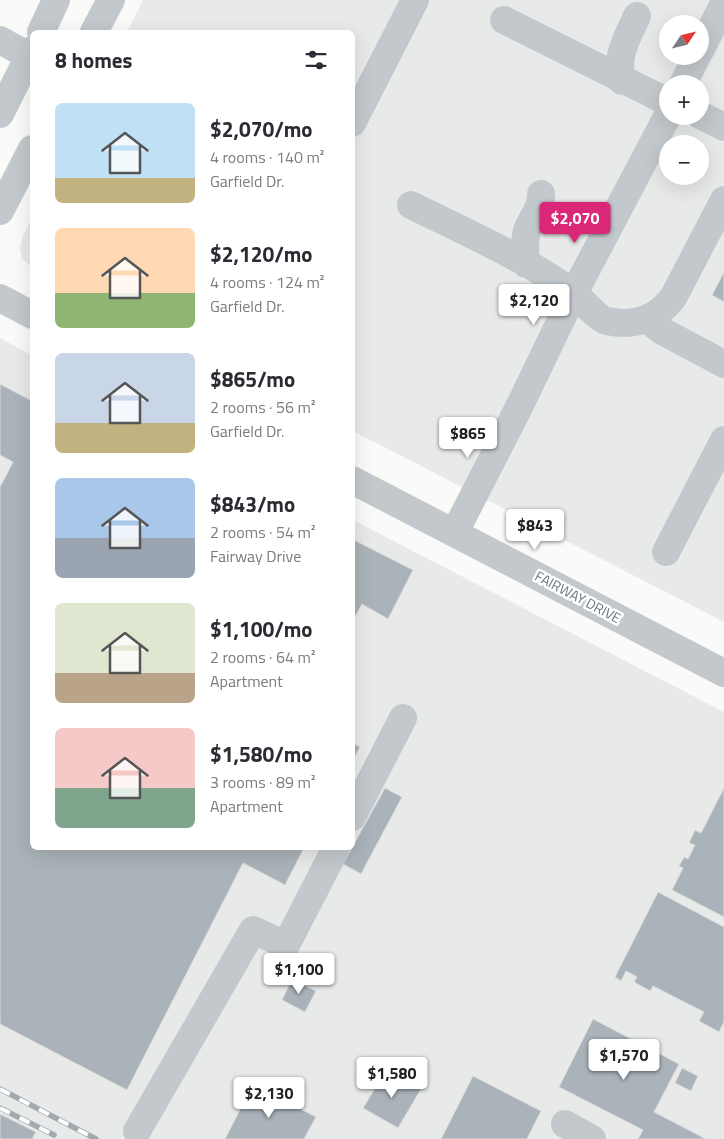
<!DOCTYPE html>
<html lang="en">
<head>
<meta charset="utf-8">
<style>
	:root { --surface:#fff; --page:#f7f7f7; --text:#2b2b33; --muted:#7c7c81; --accent:#db2777 }
	body { margin:0; font-family:"Titillium Web",sans-serif; background:var(--page); color:var(--text); height:100vh; display:flex; flex-direction:column; font-size:19px; white-space:nowrap }
	* { box-sizing:border-box; margin:0 }
	p { font-size:16px; color:var(--muted) }
	.icon { flex:none; width:28px; height:28px; fill:none; stroke:currentColor; stroke-width:2; stroke-linecap:round; stroke-linejoin:round }
	.map { position:relative; flex:1; overflow:hidden }
	.details { position:absolute; left:30px; top:30px; width:325px; height:820px; display:flex; flex-direction:column; background:var(--surface); border-radius:8px; box-shadow:0 5px 20px #0002 }
	.details>* { flex:none }
	.needle { width:32px; rotate:55deg }
	.tools { position:absolute; left:659px; top:15px; display:grid; gap:10px }
	.tools a { display:grid; place-items:center; width:50px; height:50px; border-radius:50%; background:var(--surface); box-shadow:0 5px 20px #0002; font-size:25px }
	.price { position:absolute; translate:-50% -42px; padding:0 11px; border-radius:5px; background:#fff; color:#222; font-size:16px; line-height:32px; filter:drop-shadow(0 1px 2px #0008) }
	.price::after { content:''; position:absolute; left:50%; top:30px; width:15px; height:11px; margin-left:-8px; background:inherit; clip-path:polygon(0 0,100% 0,50% 100%) }
	.price.selected { background:var(--accent); color:#fff }
	ul { padding:0; list-style:none }
	li { display:flex; align-items:center; gap:15px; height:125px; padding:0 25px }
	li span { display:grid; place-items:center; flex:none; width:140px; height:100px; border-radius:8px; color:#555 }
	li>.icon { margin-inline-start:auto }
	span .icon { width:60px; height:60px; fill:#fffc; stroke-width:1 }
	li b { font-size:21px }
	h2 { display:flex; justify-content:space-between; align-items:center; height:60px; padding:0 25px; font-size:21px }
	.map>svg:first-child { display:block }
</style>
</head>
<body>
<div class="map">
<svg width="724" height="1139" viewBox="0 0 724 1139">
	<rect width="100%" height="100%" fill="#fafaf8"/>
	<path fill="#e8e9e9" fill-rule="evenodd" d="M143,0H724V622L353,431L352,32H127ZM668,24H700V56H668ZM668,84H700V116H668ZM668,144H700V176H668Z
		M32,218V267L22,259L20,248L22,238Z
		M0,338L32,355V848H352L353,520L724,712V1139H0Z"/>
	<path fill="#aab3b9" stroke="#dcdcda" d="M724,272V302L712,295Z
		M0,384L32,401V848H304L285,885L243,863L127,1090L0,1024V487L13,462L0,455Z
		M352,539L413,570L388,619L362,604L352,622Z
		M352,743L360,747L352,762Z
		M385,788L402,797L361,874L343,864Z
		M724,788V917L672,890L683,868L679,866L684,857L688,859L695,845L689,843L695,830L701,833Z
		M658,892L724,927V1022L719,1032L699,1021L704,1012L653,986L650,991L634,982L637,977L626,971L621,981L615,977Z
		M292,979L316,991L305,1012L282,1000Z
		M593,1019L679,1064L654,1112L706,1139H638L643,1130L559,1087Z
		M682,1068L698,1076L691,1091L675,1083Z
		M387,1069L421,1089L398,1128L363,1108Z
		M473,1076L541,1111L527,1139H441Z
		M253,1084L316,1117L304,1139H225Z
		M0,1114L36,1132L32,1139H0Z"/>
	<g fill="none" stroke-linecap="round" stroke-linejoin="round">
		<path stroke="#c3c8cc" stroke-width="28" d="M504,20L668,102
			M41,32L56,0
			M94,32L111,0
			M0,40L29,56
			M700,51L724,3
			M622,81C616,53 626,41 637,16
			M683,84L697,56
			M0,114L32,50
			M700,115L724,127
			M352,123L415,0
			M411,205C465,232 523,257 572,292C582,299 597,319 607,321C634,327 658,319 674,296L724,200
			M0,211L32,149
			M526,264C525,253 524,241 527,231C531,218 542,209 541,194
			M0,298L32,315
			M647,319L662,331L724,364
			M352,480L724,673
			M455,532L520,405L574,293L668,115
			M666,552L724,440
			M352,817L403,718
			M565,1124L592,1139
			M137,1131L253,930L286,945L336,848"/>
		<g stroke="#a2aab0" stroke-width="5.5">
			<path id="rail" d="M0,1089L96,1139
				M0,1108L54,1135"/>
		</g>
		<use href="#rail" stroke="#fff" stroke-width="4" stroke-dasharray="11" stroke-linecap="butt"/>
	</g>
	<g text-anchor="middle" stroke-width="5" stroke-linejoin="round" paint-order="stroke">
		<g font-size="14" fill="#657683" stroke="#fff">
			<text transform="translate(578 597) rotate(28)" y="5">FAIRWAY DRIVE</text>
		</g>
	</g>
</svg>
<div class="tools">
<a><svg class="needle" viewBox="-14 -14 28 28"><path d="M0-13l5 13h-10z" fill="#e53935"/><path d="M0 13l5-13h-10z" fill="#7c7c81"/></svg></a>
<a>+</a>
<a>−</a>
</div>
<b class="price selected" style="left:575px;top:244px">$2,070</b>
<b class="price" style="left:534px;top:326px">$2,120</b>
<b class="price" style="left:468px;top:459px">$865</b>
<b class="price" style="left:535px;top:551px">$843</b>
<b class="price" style="left:299px;top:995px">$1,100</b>
<b class="price" style="left:624px;top:1081px">$1,570</b>
<b class="price" style="left:392px;top:1099px">$1,580</b>
<b class="price" style="left:269px;top:1119px">$2,130</b>
<section class="details">
<h2>8 homes<svg class="icon" aria-label="filters" viewBox="0 0 24 24"><path d="M4 7h16M4 17h16"/><circle cx="9" cy="7" r="2"/><circle cx="15" cy="17" r="2"/></svg></h2>
<ul>
<li><span style="background:linear-gradient(#bfe0f5 75%,#c2b280 0)"><svg class="icon" aria-label="home" viewBox="0 0 24 24"><path d="M3 11l9-7 9 7M6 9v11h12V9"/></svg></span><div><b>$2,070/mo</b><p>4 rooms · 140 m²</p><p>Garfield Dr.</p></div></li>
<li><span style="background:linear-gradient(#ffd9b3 65%,#8fb573 0)"><svg class="icon" aria-label="home" viewBox="0 0 24 24"><path d="M3 11l9-7 9 7M6 9v11h12V9"/></svg></span><div><b>$2,120/mo</b><p>4 rooms · 124 m²</p><p>Garfield Dr.</p></div></li>
<li><span style="background:linear-gradient(#c9d6e8 70%,#c2b280 0)"><svg class="icon" aria-label="home" viewBox="0 0 24 24"><path d="M3 11l9-7 9 7M6 9v11h12V9"/></svg></span><div><b>$865/mo</b><p>2 rooms · 56 m²</p><p>Garfield Dr.</p></div></li>
<li><span style="background:linear-gradient(#a9c7e8 60%,#9aa5b1 0)"><svg class="icon" aria-label="home" viewBox="0 0 24 24"><path d="M3 11l9-7 9 7M6 9v11h12V9"/></svg></span><div><b>$843/mo</b><p>2 rooms · 54 m²</p><p>Fairway Drive</p></div></li>
<li><span style="background:linear-gradient(#dfe7d0 70%,#b9a48a 0)"><svg class="icon" aria-label="home" viewBox="0 0 24 24"><path d="M3 11l9-7 9 7M6 9v11h12V9"/></svg></span><div><b>$1,100/mo</b><p>2 rooms · 64 m²</p><p>Apartment</p></div></li>
<li><span style="background:linear-gradient(#f6c9c9 60%,#7fa58c 0)"><svg class="icon" aria-label="home" viewBox="0 0 24 24"><path d="M3 11l9-7 9 7M6 9v11h12V9"/></svg></span><div><b>$1,580/mo</b><p>3 rooms · 89 m²</p><p>Apartment</p></div></li>
</ul>
</section>
</div>
</body>
</html>
